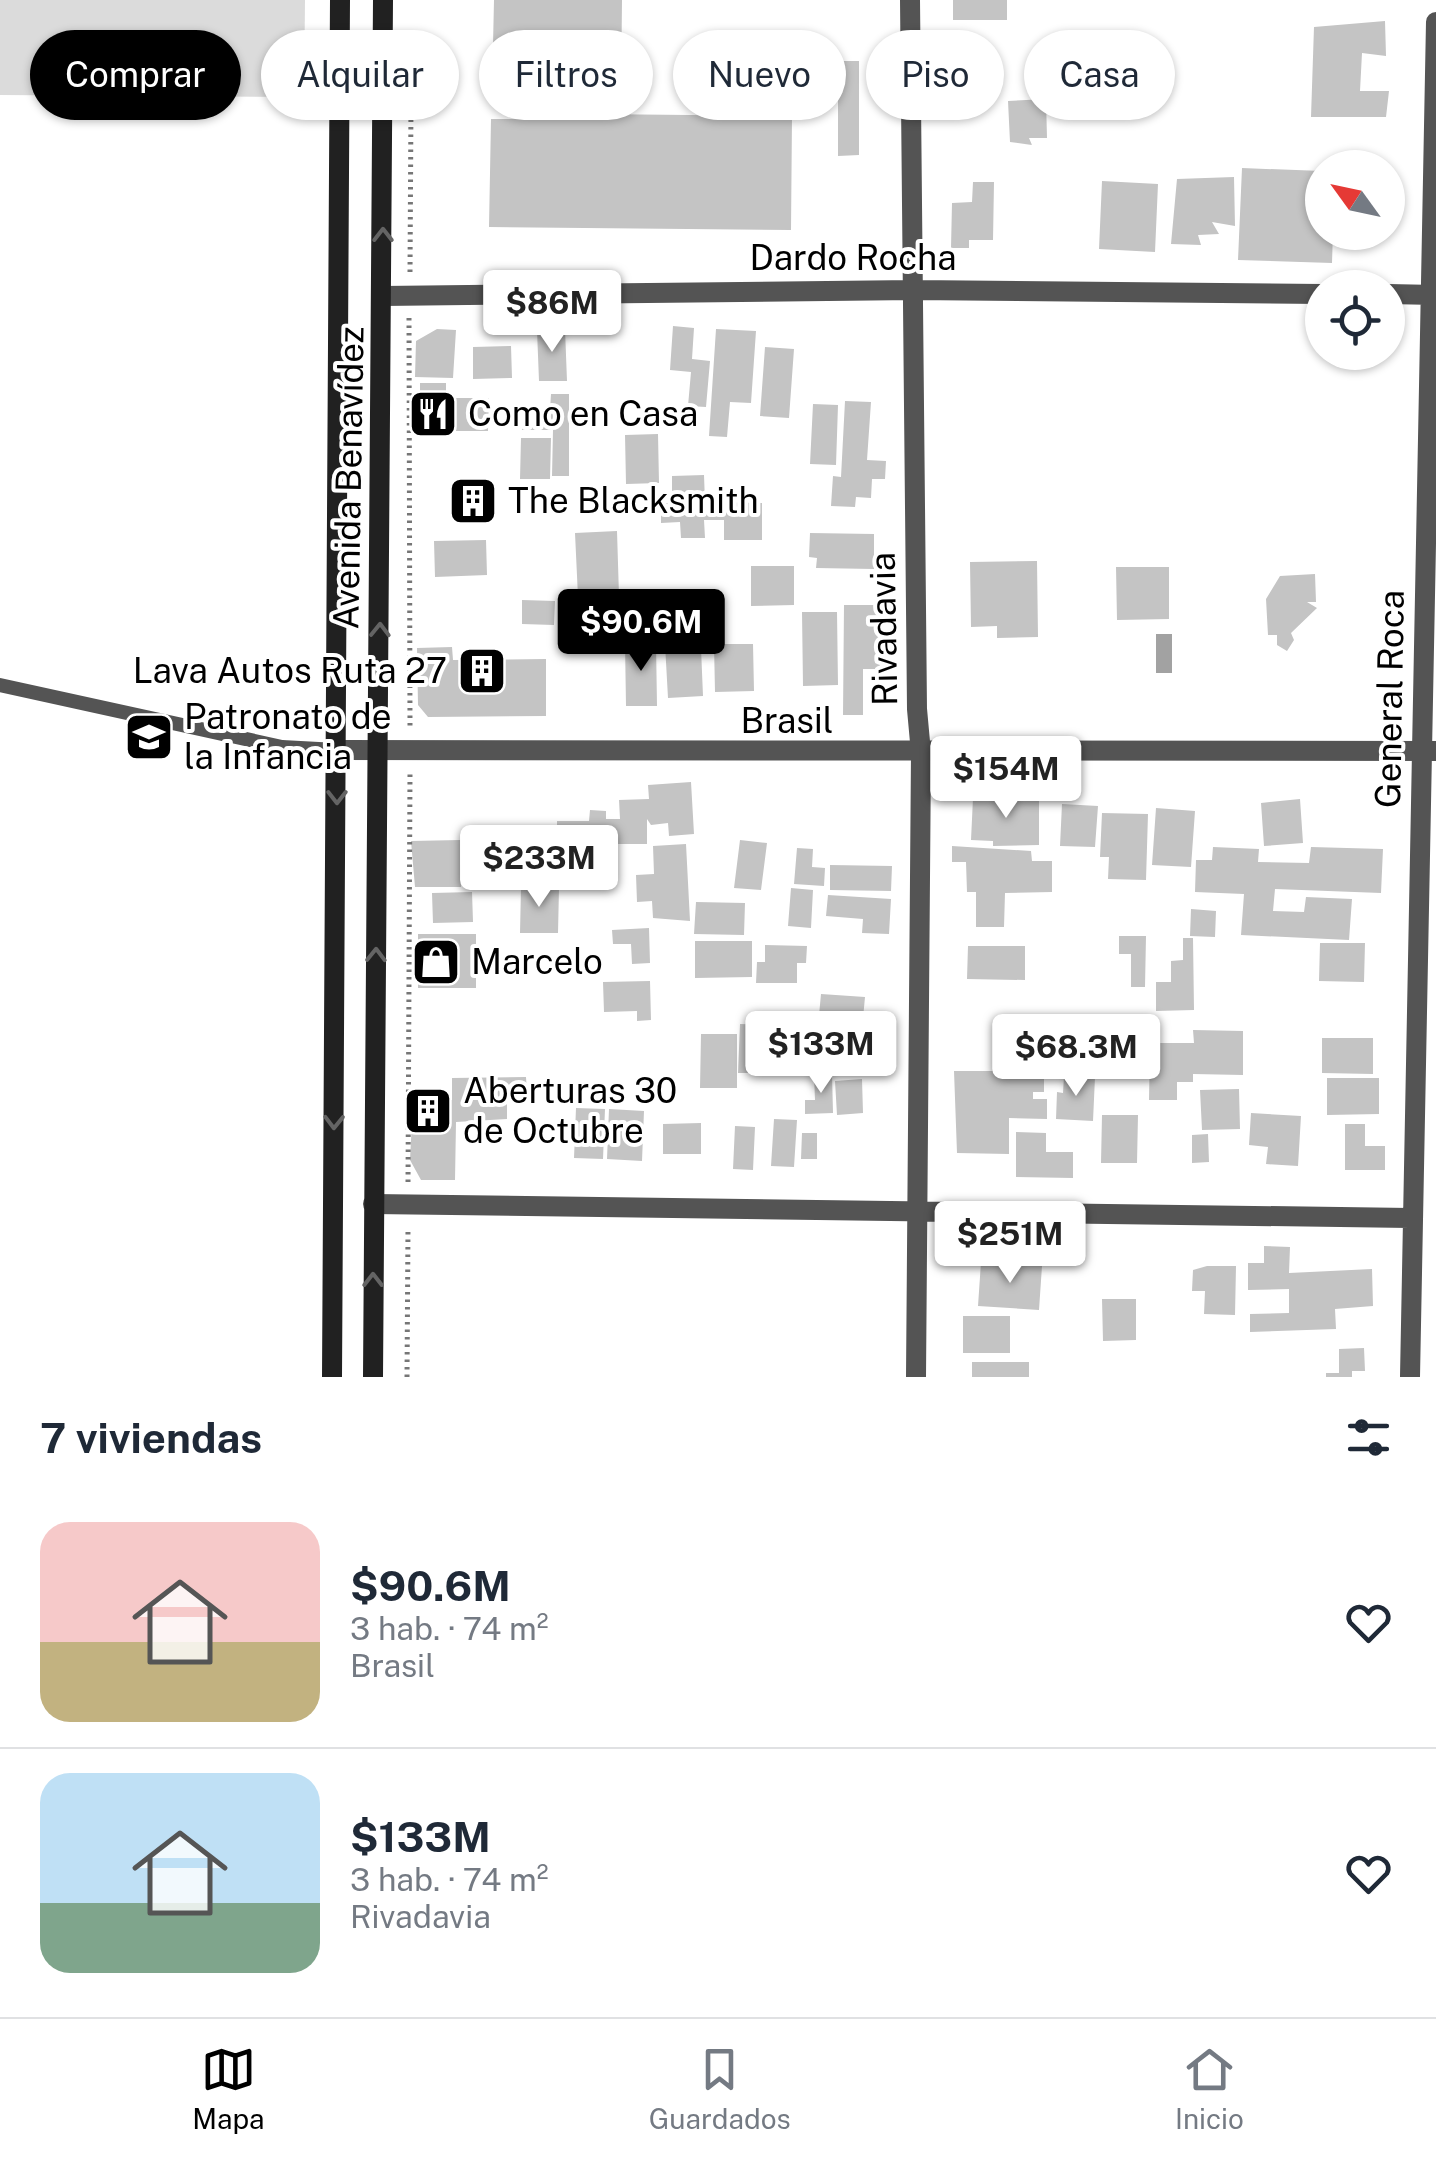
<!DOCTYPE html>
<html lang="es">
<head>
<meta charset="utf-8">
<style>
	:root { --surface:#fff; --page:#f2f2f3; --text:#1f2937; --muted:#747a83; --line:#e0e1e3; --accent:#000 }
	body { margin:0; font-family:"Public Sans",sans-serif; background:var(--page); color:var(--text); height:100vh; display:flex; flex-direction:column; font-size:38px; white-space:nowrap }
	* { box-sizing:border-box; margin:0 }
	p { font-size:32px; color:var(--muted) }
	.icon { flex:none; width:55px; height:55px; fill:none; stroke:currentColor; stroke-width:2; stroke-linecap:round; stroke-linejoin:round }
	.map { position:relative; height:1377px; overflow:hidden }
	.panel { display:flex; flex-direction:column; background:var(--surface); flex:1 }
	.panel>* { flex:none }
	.guide { position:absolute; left:30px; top:30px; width:1378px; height:90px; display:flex; gap:20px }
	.needle { width:65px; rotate:303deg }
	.buttons { position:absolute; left:1305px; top:150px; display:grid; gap:20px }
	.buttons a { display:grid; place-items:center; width:100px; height:100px; border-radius:50%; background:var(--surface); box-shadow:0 2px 8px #0004; font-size:50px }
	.price { position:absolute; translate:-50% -85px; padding:0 22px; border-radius:10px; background:#fff; color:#222; font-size:32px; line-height:65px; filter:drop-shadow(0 2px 5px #0008) }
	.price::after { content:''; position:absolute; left:50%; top:60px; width:30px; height:22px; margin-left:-15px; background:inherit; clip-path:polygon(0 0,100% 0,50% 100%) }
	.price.selected { background:var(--accent); color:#fff }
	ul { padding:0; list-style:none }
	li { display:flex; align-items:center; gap:30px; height:250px; padding:0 40px }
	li+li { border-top:2px solid var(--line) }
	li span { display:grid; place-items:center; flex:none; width:280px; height:200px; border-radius:30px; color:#555 }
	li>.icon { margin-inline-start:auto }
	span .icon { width:120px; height:120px; fill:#fffc; stroke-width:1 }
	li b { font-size:42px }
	h2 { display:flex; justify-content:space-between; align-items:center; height:120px; padding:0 40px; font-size:42px }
	.tag { padding:0 35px; border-radius:45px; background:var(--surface); box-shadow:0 2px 8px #0004; font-size:35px; line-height:90px }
	.tag.selected { background:var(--accent); color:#fff }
	.menu { display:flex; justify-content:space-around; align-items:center; height:140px; border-top:2px solid var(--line); background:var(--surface); font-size:28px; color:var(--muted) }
	.menu a { display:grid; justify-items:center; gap:5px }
	.menu .selected { color:var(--accent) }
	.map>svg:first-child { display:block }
</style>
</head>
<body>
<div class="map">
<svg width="1436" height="1377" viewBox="0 0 1436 1377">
	<rect width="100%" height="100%" fill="#fff"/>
	<path fill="#dbdbdb" d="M0,0H305L304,97L0,95Z"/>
	<path fill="#a2a2a2" d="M1156,634H1172V673H1156Z"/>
	<path fill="#c4c4c4" d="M494,0H622L621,93L591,92V114L792,116L791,230L489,227L491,119H518V90H492Z
		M953,0H1007V20H953Z
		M1385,21L1386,56L1362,53L1360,91H1389L1386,117H1311L1314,27Z
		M838,61H859V155L838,156Z
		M1046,99L1047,138H1029L1032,145L1010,142L1008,101Z
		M1242,168L1322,171V232H1333L1332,263L1238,260Z
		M1234,177L1235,226L1212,222L1219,234L1198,235L1201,245L1171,244L1177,179Z
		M1102,181L1158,184L1155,252L1099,249Z
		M973,182H994L993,240H969V248H951L952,203L972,202Z
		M673,326L694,328L692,359L710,361L706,407L688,406L691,372L670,370Z
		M437,329L456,330L453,378L415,377L416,341Z
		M565,329L567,381H539L537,330Z
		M716,329L756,331L751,403L730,402L727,437L709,436Z
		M511,346L512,378L473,379V347Z
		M765,347L794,349L789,418L760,416Z
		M420,383H446V398H489L488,431H420Z
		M551,394H569V476H552L553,430H522V410H550Z
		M845,401L871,402L867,460L886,461L885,479H872L871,498L856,497L855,507L831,506L833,476L841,477Z
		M813,404L838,405L836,465L810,464Z
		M658,434L659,483L626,484L625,435Z
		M521,438H551L550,479H520Z
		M704,475L705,502L762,503V540H724V520H704L705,538H681L680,522L661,523V503H672V476Z
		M460,482L484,483L483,493H493V510L481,509L480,522H465L466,512L453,511L454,493H460Z
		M617,531L619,596L578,597L575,533Z
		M810,533L874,534V569L816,568L817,558L809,557Z
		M486,540L487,575L435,577L434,541Z
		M1037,561L1038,637L997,638V626L971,627L970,562Z
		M751,566H794V605L751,606Z
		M1116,567H1169V619L1117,620Z
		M1315,574L1316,602H1307L1317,608L1291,633L1294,640L1287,651L1277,645V635H1268L1266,599L1280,576Z
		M522,600L555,601L554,625L522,624Z
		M844,605H880V669H863V715H843Z
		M802,612H837L838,685L803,686Z
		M700,624L703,696L668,698L664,626Z
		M625,643H656L657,706H626Z
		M714,644H753L754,691L715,692Z
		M452,647L453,660L546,659V716L428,717L418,705L417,648Z
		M691,782L694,834L669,836L668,823L651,825L647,819V844H605L604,878L570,872L572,832H557V821H589L590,810L606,811V819H620L619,800L649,799L648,785Z
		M973,798L1039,799V845L993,846V841L971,840Z
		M1300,799L1303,843L1264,846L1261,803Z
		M1062,804L1098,806L1095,847L1060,846Z
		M1156,808L1195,811L1191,867L1152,865Z
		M1102,813L1148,814L1146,880L1108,879L1109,857H1100Z
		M460,840L461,887H415L411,841Z
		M740,840L767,843L761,890L734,888Z
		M686,844L690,921L653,918L652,901L637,902L636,875L654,874L653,846Z
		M952,846L1031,851L1032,861H1052V892L1005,893L1004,927H976V892H967L966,862H952Z
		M1213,847L1259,849L1258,862L1309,863L1311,847L1383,849L1381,893L1275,889L1273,911L1304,912L1306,897L1352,899L1349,940L1241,935L1244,894L1195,892L1196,860H1212Z
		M797,848L813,849L812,867L825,868L824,886L794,884Z
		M830,865L892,866L891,891L830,890Z
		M521,887L559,888L558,933H520Z
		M791,888L813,890L811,928L788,926Z
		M472,892L473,922L433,923L432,893Z
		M828,895L891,899L889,934L862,933L863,919L826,916Z
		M696,902L745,903L744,935L694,934Z
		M1191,909L1216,911L1215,937L1190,936Z
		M649,928L650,963L632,964L631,944H613L612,930Z
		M418,934H476V988H418Z
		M1119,936H1146L1145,987H1131V954H1119Z
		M1183,938H1193L1194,1010L1156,1011V982H1171V961L1183,960Z
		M695,941H752V977L695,978Z
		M1320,943H1365L1364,982L1319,981Z
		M765,945L807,946L806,963H797V983H756L757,962H765Z
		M968,946H1025V980L967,979Z
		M650,981L651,1020L637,1021V1011L604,1012L603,982Z
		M821,994L865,997L862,1029L818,1026Z
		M740,1024L773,1025L771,1073H738Z
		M1102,1030H1131V1066L1101,1067V1074H1078V1065L1028,1066L1027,1040L1101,1039Z
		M1193,1030L1243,1031V1075L1193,1074V1082H1177V1100H1149L1150,1043H1194Z
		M701,1034H737V1088H700Z
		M878,1038V1056L844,1057L845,1072H825L824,1039Z
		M1322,1038H1373V1074L1322,1073Z
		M954,1071H1023L1022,1078L1044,1077V1092H1033V1099H1047V1119L1009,1118V1154L957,1153Z
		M832,1074L833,1113L805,1114V1100H815L814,1075Z
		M1064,1076L1095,1077L1093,1121L1056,1119L1057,1092L1063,1093Z
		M526,1077L527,1093L507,1094V1119L456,1122L455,1180H421L410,1160L413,1100H452V1078Z
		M1327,1078H1379V1114L1327,1115Z
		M862,1079L863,1113L837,1115L835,1081Z
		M1239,1089L1240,1129L1202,1130L1200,1090Z
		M576,1108L605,1109L603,1159L574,1158Z
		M609,1109L644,1111L642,1161L607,1159Z
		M1251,1113L1301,1116L1298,1166L1266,1164L1268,1147L1249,1145Z
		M1102,1115H1138L1137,1163H1101Z
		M774,1119L797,1120L794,1167L771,1166Z
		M701,1123V1154H663V1124Z
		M1345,1124H1365V1146H1385V1170H1345Z
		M735,1126L755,1127L753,1170L733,1169Z
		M1016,1132L1046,1133V1152H1073V1178L1016,1177Z
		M802,1133H817V1159H801Z
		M1208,1134L1209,1162L1192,1163V1135Z
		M1264,1246L1290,1247L1289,1273L1372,1269L1373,1306L1335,1309L1336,1329L1250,1332V1314L1289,1313V1289L1248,1290V1263H1264Z
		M981,1262L1042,1266L1039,1310L978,1306Z
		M1207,1266H1236L1235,1315L1204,1314L1205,1291H1192L1193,1270Z
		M1102,1299H1136V1340L1103,1341Z
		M963,1316H1010V1353H963Z
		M1364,1348L1365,1371H1352V1377H1326V1373H1339V1349Z
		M972,1362H1029V1377H972Z"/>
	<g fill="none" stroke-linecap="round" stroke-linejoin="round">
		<path stroke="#767676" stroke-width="5" stroke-dasharray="2.5 5" stroke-linecap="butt" d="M410,272L411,103
			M409,318L410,727
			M408,1182L410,773
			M407,1377L408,1228"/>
		<path stroke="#545454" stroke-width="14" d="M0,685L282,747L337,750"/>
		<path stroke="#545454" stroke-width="20" d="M910,0L917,709L921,753L916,1377
			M1388,294L1436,295
			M383,296L914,290L1322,294
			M337,750L1435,751
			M373,1204L1410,1218
			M1410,1377L1436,22"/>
		<path stroke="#212121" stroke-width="20" d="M332,1377L340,0
			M373,1377L383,0"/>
	</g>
	<defs><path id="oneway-chevron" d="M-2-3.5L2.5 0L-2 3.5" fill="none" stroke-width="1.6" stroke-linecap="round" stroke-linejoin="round" transform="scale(2.5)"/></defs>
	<g stroke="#646464">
		<use href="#oneway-chevron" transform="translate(383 235) rotate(-90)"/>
		<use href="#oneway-chevron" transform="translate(380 630) rotate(-89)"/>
		<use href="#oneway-chevron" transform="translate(337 797) rotate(90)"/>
		<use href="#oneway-chevron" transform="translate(376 955) rotate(-89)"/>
		<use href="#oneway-chevron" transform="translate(334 1122) rotate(91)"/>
		<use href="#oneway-chevron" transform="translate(373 1280) rotate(-90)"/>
	</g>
	<defs>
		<g id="restaurant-square" transform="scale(2.5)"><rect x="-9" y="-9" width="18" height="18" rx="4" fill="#000" stroke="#fff"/><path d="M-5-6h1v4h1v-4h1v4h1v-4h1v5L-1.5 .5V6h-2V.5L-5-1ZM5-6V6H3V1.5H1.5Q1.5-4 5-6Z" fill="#fff"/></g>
		<g id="building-square" transform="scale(2.5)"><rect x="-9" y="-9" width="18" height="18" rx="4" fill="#000" stroke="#fff"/><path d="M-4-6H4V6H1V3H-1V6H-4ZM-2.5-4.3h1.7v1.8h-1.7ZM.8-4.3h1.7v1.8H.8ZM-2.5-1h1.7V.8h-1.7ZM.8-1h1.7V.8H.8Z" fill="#fff"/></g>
		<g id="school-square" transform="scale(2.5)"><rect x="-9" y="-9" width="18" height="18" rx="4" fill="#000" stroke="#fff"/><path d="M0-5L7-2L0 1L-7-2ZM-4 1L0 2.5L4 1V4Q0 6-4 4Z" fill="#fff"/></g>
		<g id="shop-square" transform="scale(2.5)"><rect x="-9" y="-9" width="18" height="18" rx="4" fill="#000" stroke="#fff"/><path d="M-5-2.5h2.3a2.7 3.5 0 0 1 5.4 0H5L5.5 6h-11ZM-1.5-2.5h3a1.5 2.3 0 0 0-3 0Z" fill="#fff"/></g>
	</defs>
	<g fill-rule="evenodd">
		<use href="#restaurant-square" x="433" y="414"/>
		<use href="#building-square" x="473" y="501"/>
		<use href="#building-square" x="482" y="671"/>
		<use href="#school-square" x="149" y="737"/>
		<use href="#shop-square" x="436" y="962"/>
		<use href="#building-square" x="428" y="1111"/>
	</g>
	<g text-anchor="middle" stroke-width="8" stroke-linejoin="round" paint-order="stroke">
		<g font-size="35" fill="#000" stroke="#fff">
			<text x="853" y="270">Dardo Rocha</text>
			<text transform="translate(349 478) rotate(-89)" y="12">Avenida Benavídez</text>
			<text transform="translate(884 629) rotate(-91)" y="12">Rivadavia</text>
			<text transform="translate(1390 699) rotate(-89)" y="12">General Roca</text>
			<text x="787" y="733">Brasil</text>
		</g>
		<g font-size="35" fill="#000" stroke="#fff" text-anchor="start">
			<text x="468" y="426">Como en Casa</text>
			<text x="508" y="513">The Blacksmith</text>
			<text x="447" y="683" text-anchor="end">Lava Autos Ruta 27</text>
			<text x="184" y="729">Patronato de<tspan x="184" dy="40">la Infancia</tspan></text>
			<text x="471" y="974">Marcelo</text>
			<text x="463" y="1103">Aberturas 30<tspan x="463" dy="40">de Octubre</tspan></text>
		</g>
	</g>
</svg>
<div class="buttons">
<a><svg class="needle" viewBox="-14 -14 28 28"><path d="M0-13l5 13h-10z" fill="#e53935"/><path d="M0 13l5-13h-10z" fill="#747a83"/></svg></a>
<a><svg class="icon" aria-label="locate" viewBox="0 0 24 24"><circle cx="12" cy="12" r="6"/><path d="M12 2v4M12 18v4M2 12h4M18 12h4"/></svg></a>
</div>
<b class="price" style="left:552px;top:355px">$86M</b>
<b class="price selected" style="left:641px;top:674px">$90.6M</b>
<b class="price" style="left:1006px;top:821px">$154M</b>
<b class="price" style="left:539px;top:910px">$233M</b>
<b class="price" style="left:821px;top:1096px">$133M</b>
<b class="price" style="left:1076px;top:1099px">$68.3M</b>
<b class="price" style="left:1010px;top:1286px">$251M</b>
<div class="guide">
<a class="tag selected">Comprar</a>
<a class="tag">Alquilar</a>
<a class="tag">Filtros</a>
<a class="tag">Nuevo</a>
<a class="tag">Piso</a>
<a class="tag">Casa</a>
</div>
</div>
<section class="panel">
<h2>7 viviendas<svg class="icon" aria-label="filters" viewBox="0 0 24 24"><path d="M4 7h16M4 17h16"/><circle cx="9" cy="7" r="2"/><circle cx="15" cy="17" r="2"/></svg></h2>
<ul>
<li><span style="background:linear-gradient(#f6c9c9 60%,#c2b280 0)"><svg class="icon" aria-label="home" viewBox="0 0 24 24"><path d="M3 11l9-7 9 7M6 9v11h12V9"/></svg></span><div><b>$90.6M</b><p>3 hab. · 74 m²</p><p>Brasil</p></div><svg class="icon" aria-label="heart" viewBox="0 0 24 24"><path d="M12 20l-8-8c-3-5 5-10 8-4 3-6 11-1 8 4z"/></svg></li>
<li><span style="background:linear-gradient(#bfe0f5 65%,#7fa58c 0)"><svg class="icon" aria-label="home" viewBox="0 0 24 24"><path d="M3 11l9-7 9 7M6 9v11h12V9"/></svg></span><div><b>$133M</b><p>3 hab. · 74 m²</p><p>Rivadavia</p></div><svg class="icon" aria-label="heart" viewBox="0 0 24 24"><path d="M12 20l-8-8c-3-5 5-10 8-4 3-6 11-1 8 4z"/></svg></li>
</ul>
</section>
<nav class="menu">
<a class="selected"><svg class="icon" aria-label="map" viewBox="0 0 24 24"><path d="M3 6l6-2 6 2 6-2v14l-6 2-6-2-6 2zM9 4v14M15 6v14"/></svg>Mapa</a>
<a><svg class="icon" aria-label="saved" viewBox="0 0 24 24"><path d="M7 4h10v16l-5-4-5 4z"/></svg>Guardados</a>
<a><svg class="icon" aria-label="home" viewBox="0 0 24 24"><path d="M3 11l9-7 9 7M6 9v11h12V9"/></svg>Inicio</a>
</nav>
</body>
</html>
